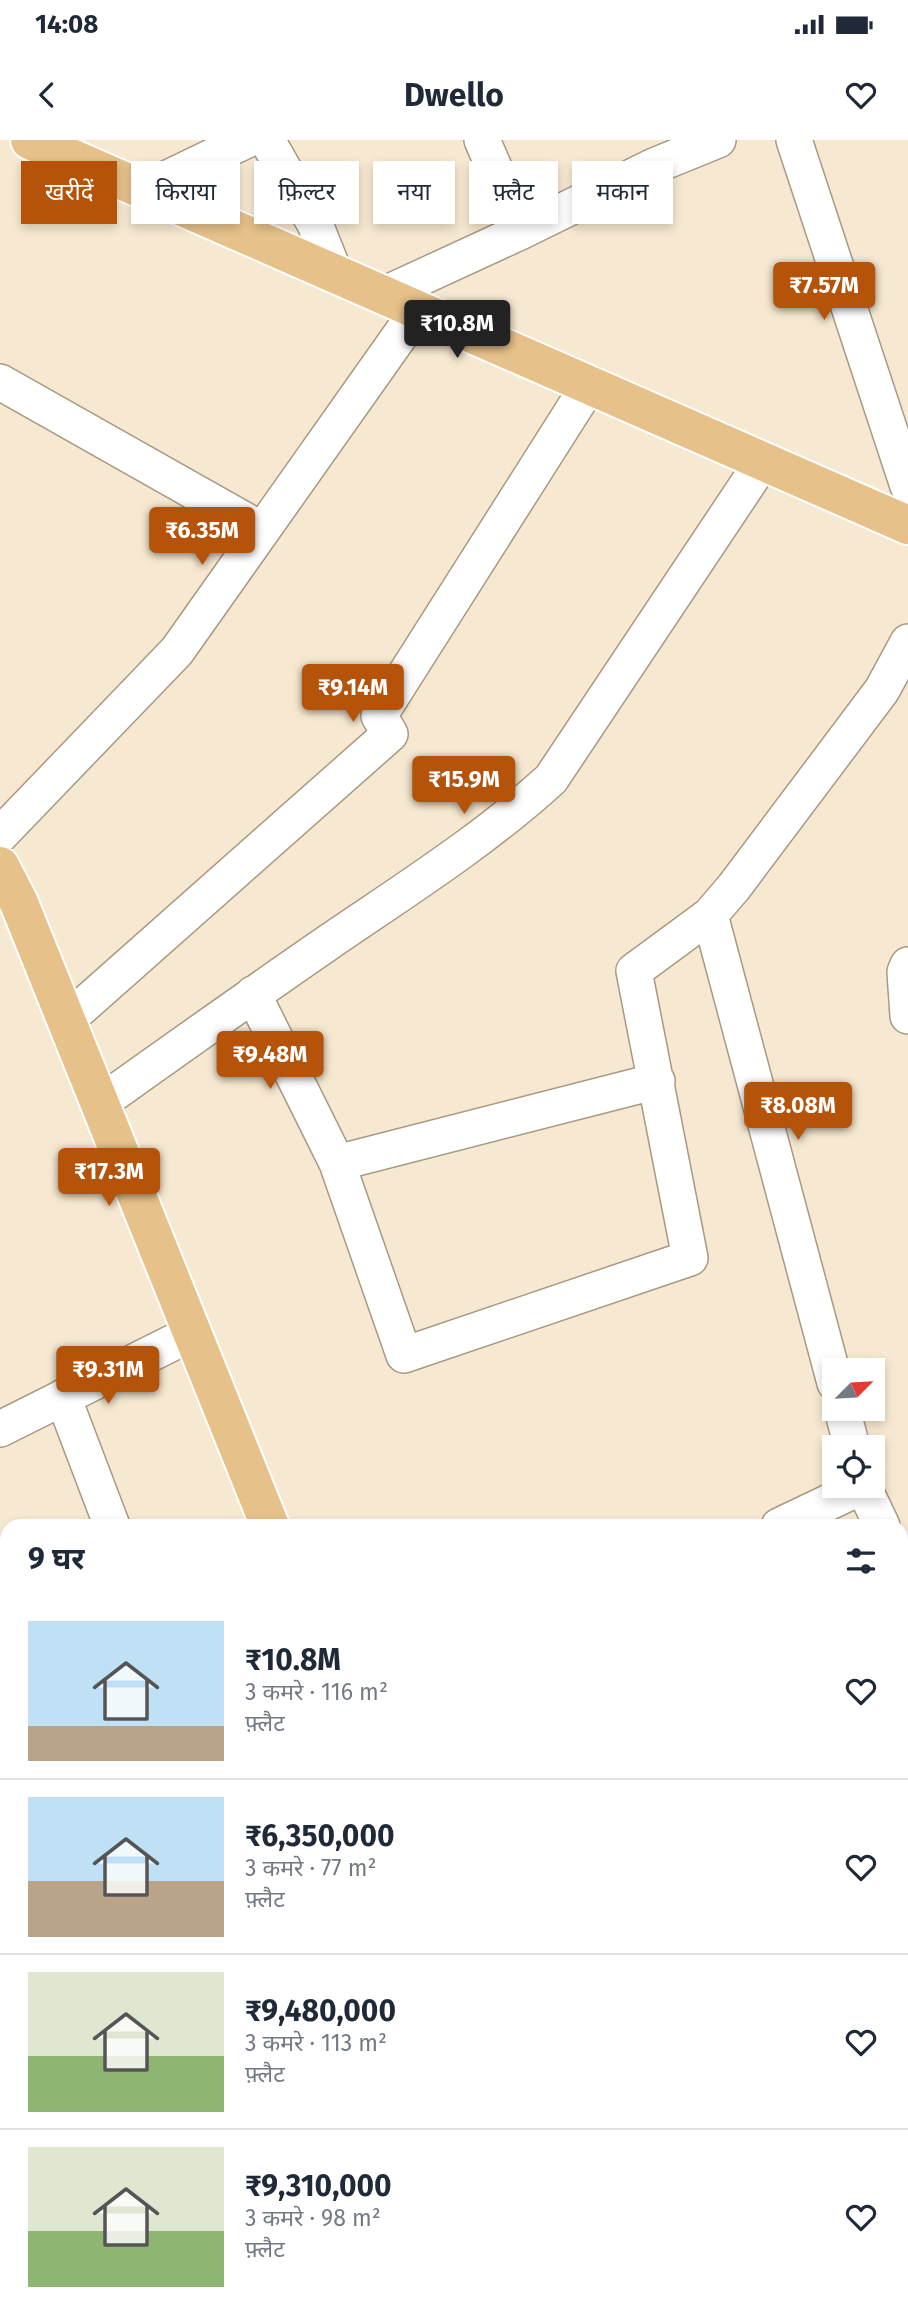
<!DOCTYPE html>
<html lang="hi">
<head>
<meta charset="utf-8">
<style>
	:root { --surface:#fff; --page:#f2f2f3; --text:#1f2937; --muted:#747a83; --line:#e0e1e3; --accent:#b45309 }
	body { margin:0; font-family:"Fira Sans","Noto Sans Devanagari",sans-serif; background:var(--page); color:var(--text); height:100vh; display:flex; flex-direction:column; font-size:26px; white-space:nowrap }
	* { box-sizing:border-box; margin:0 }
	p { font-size:23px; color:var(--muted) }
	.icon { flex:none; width:38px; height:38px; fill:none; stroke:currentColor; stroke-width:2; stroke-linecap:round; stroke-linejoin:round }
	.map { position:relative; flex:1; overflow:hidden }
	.sheet { position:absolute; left:0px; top:1379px; width:908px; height:800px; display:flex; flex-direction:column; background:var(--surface); border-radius:21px 21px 0 0; box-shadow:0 4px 10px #0003 }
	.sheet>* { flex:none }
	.banner { position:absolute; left:21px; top:21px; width:866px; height:63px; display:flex; gap:14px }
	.needle { width:46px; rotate:66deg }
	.buttons { position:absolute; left:822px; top:1218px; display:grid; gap:14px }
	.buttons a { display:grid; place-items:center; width:63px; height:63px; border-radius:0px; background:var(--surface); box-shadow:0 4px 10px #0003; font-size:35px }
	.price { position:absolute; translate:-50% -60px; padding:0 16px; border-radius:7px; background:var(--accent); color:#fff; font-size:23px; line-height:46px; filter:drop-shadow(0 2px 4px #0008) }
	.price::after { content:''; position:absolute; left:50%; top:42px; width:21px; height:16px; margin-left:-10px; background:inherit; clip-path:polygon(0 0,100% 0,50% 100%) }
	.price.active { background:#222; color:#fff }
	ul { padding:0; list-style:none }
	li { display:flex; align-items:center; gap:21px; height:175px; padding:0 28px }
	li+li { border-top:2px solid var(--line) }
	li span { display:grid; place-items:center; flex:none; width:196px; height:140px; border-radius:0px; color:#555 }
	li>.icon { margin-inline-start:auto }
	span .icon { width:84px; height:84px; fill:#fffc; stroke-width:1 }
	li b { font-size:30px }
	h2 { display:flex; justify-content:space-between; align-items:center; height:84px; padding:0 28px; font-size:30px }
	.pill { padding:0 24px; border-radius:0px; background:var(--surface); box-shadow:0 4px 10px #0003; font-size:24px; line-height:63px }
	.pill.active { background:var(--accent); color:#fff }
	.status { display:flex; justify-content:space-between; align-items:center; height:49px; padding:0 35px; background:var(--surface); direction:ltr }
	.status svg { height:19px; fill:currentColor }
	header { display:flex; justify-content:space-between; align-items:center; height:91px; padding:0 28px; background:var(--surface); font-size:32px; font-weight:700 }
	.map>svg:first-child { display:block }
</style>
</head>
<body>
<div class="status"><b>14:08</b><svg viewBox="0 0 49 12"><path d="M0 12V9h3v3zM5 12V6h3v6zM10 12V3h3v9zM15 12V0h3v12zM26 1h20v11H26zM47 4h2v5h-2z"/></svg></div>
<header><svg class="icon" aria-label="back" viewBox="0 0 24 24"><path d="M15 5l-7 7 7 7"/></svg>Dwello<svg class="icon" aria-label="heart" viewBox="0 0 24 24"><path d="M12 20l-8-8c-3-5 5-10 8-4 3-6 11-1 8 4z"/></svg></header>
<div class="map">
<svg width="908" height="2178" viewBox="0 0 908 2178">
	<rect width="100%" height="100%" fill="#f7e9d1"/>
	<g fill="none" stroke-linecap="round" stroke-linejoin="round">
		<g stroke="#a79a83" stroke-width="38">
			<path id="minor" d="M267,0L315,84L335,134
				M482,0L522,91
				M794,0L908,346
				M143,50L247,0
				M383,155L522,91L654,26L718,0
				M0,242L262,390
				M0,695L177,511L418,170
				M710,775L835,1243
				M908,825L905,832L908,876
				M253,854L337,1023
				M66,881L390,594L379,576L589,245
				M657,941L337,1023L404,1215L690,1118L634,831L710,775L734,747L882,550L908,502
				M99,964C176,909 252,855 329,802C405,750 483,701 551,639L763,321
				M63,1257L112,1386
				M842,1269L852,1307
				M0,1289L192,1193
				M779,1386L863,1346L882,1386
				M901,1426L908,1423
				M0,1569L7,1565
				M0,1867L7,1864
				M276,2172L279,2178
				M843,2172L845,2178
				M159,2178L172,2172"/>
		</g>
		<g stroke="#fff" stroke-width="42">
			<path id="major" d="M30,0L908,385
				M0,726L19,763L270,1386
				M586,2172L589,2178"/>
		</g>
		<use href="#minor" stroke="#fff" stroke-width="35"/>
		<use href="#major" stroke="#e6c189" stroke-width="38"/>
	</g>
</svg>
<div class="buttons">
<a><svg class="needle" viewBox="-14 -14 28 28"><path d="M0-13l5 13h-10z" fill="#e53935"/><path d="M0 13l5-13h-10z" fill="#747a83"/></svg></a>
<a><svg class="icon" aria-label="locate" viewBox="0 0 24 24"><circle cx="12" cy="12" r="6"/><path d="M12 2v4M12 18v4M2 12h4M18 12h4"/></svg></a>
</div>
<b class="price" style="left:824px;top:182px">₹7.57M</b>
<b class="price active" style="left:457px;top:220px">₹10.8M</b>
<b class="price" style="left:202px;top:427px">₹6.35M</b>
<b class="price" style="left:353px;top:584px">₹9.14M</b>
<b class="price" style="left:464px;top:676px">₹15.9M</b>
<b class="price" style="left:270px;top:951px">₹9.48M</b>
<b class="price" style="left:798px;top:1002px">₹8.08M</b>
<b class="price" style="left:109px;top:1068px">₹17.3M</b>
<b class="price" style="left:108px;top:1266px">₹9.31M</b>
<div class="banner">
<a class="pill active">खरीदें</a>
<a class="pill">किराया</a>
<a class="pill">फ़िल्टर</a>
<a class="pill">नया</a>
<a class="pill">फ़्लैट</a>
<a class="pill">मकान</a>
</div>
<section class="sheet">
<h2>9 घर<svg class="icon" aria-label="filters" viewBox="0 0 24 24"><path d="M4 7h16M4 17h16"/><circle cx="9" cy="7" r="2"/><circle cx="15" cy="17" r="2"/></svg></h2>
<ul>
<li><span style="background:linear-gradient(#bfe0f5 75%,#b9a48a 0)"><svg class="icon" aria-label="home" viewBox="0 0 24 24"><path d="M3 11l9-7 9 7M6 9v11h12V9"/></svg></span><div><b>₹10.8M</b><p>3 कमरे · 116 m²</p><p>फ़्लैट</p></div><svg class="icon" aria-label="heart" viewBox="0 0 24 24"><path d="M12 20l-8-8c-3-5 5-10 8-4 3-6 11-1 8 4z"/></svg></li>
<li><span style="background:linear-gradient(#bfe0f5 60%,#b9a48a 0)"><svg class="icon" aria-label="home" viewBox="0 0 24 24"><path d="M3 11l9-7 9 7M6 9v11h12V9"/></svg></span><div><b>₹6,350,000</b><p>3 कमरे · 77 m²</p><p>फ़्लैट</p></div><svg class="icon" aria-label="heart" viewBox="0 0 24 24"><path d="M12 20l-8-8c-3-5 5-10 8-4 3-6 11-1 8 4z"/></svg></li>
<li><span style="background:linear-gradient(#dfe7d0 60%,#8fb573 0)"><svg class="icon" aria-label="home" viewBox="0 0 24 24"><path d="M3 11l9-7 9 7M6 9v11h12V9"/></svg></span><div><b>₹9,480,000</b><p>3 कमरे · 113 m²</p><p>फ़्लैट</p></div><svg class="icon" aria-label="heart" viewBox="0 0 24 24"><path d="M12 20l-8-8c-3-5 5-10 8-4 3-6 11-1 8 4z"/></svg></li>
<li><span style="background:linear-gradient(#dfe7d0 60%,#8fb573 0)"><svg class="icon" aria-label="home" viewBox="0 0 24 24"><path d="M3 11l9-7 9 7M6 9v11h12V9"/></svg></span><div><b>₹9,310,000</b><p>3 कमरे · 98 m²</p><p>फ़्लैट</p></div><svg class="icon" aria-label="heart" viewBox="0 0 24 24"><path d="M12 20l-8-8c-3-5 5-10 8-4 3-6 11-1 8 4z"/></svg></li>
</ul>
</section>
</div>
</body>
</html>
